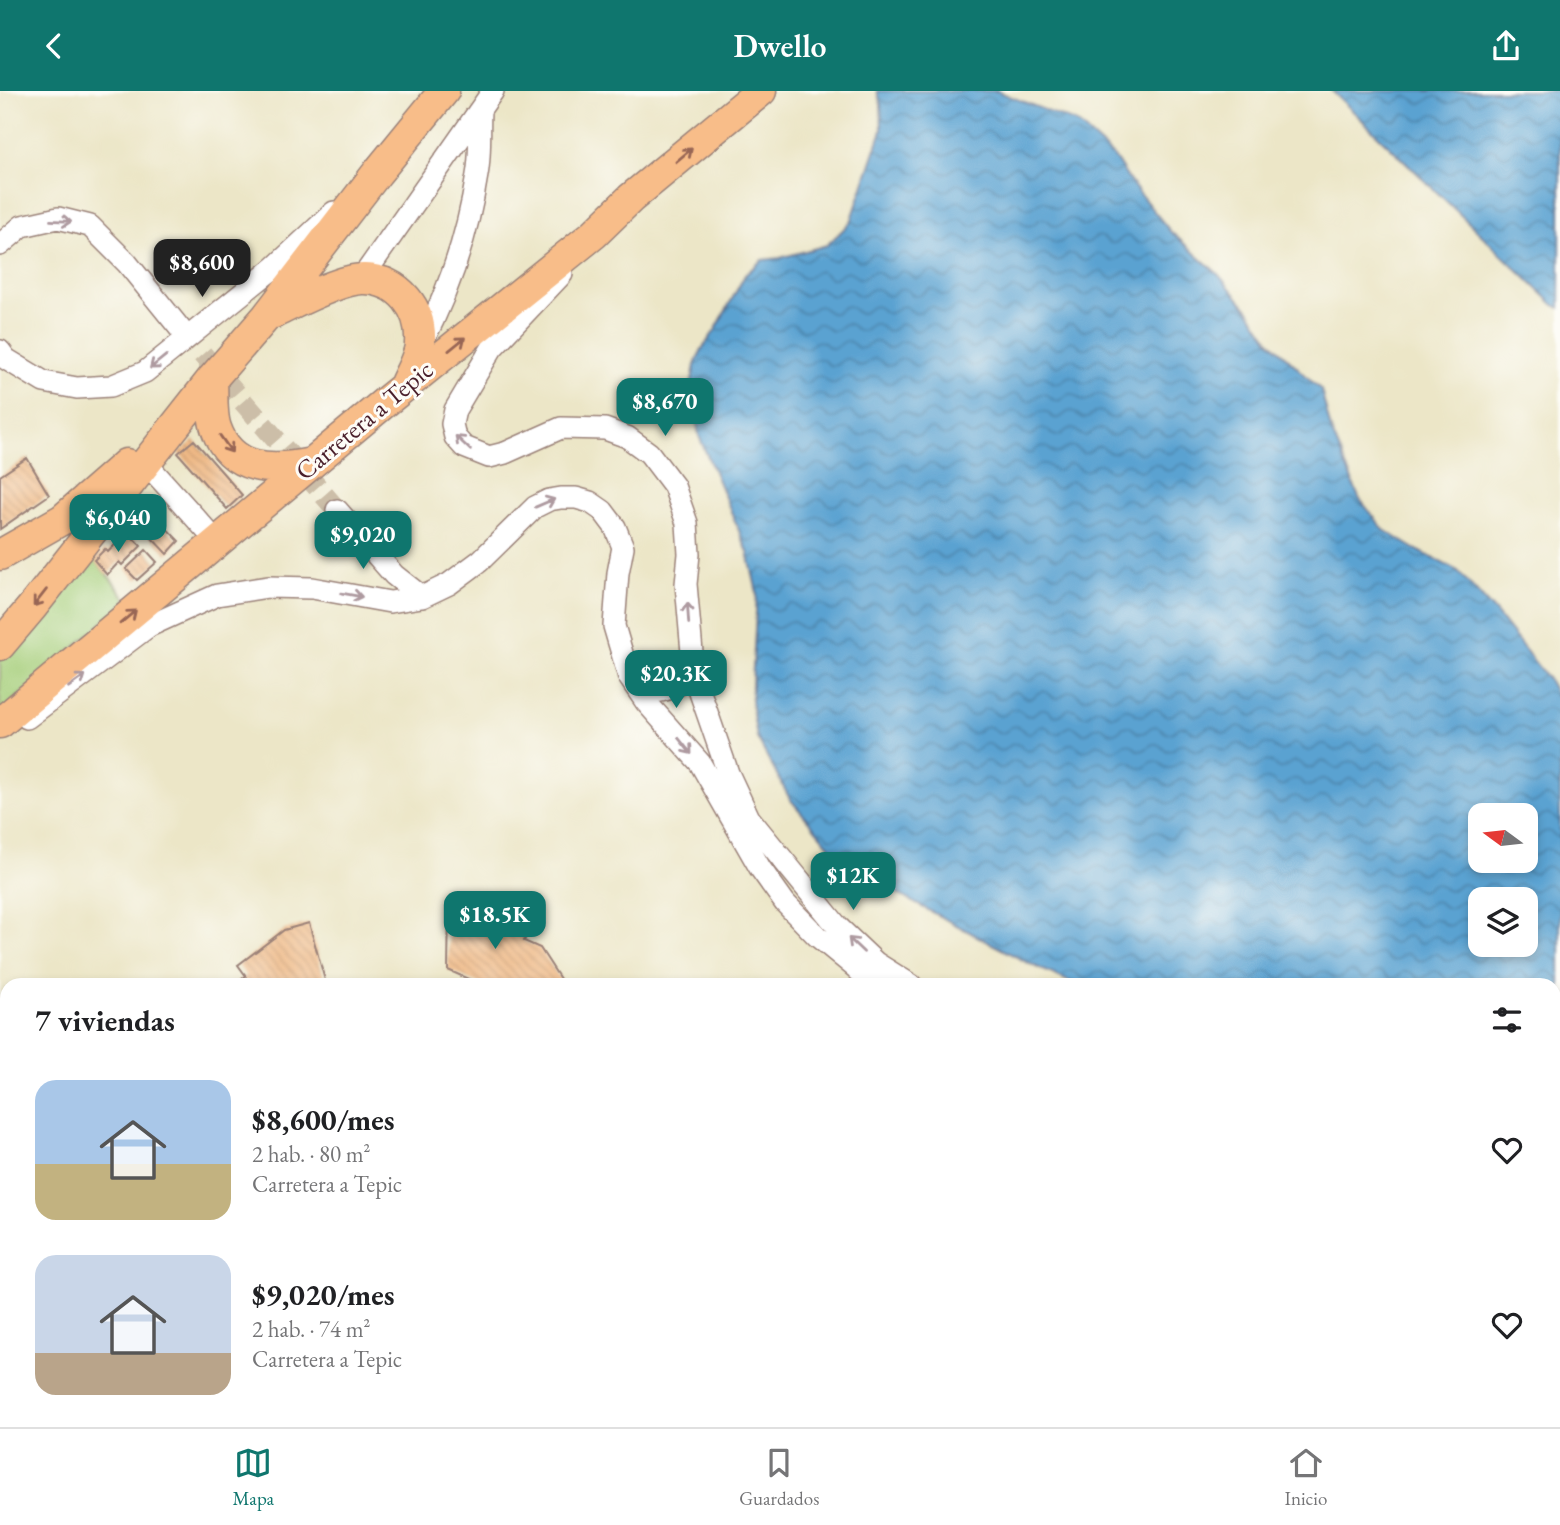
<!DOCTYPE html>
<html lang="es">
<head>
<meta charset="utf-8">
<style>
	:root { --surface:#fff; --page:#f2f2f2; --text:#202124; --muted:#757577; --line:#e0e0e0; --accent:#0f766e }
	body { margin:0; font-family:"EB Garamond",serif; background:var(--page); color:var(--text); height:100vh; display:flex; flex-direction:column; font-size:26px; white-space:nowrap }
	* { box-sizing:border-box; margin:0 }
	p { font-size:23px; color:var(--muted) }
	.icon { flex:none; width:38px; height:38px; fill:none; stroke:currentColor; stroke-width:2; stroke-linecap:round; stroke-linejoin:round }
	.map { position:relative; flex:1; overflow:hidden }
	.sheet { position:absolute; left:0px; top:887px; width:1561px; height:450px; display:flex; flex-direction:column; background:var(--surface); border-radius:21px 21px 0 0; box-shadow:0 4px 10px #0003 }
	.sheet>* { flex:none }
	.needle { width:46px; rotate:285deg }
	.buttons { position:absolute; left:1468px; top:712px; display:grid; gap:14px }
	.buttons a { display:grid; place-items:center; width:70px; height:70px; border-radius:14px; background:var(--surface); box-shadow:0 4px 10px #0003; font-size:35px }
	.price { position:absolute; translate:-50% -60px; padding:0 16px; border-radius:14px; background:var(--accent); color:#fff; font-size:23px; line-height:46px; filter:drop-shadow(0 2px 4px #0008) }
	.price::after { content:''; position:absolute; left:50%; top:42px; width:21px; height:16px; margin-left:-10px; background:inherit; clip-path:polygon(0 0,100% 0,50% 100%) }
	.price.on { background:#222; color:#fff }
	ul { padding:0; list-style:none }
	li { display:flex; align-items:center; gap:21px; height:175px; padding:0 35px }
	li span { display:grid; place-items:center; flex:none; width:196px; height:140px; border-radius:21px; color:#555 }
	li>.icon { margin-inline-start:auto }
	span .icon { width:84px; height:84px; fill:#fffc; stroke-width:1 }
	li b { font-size:30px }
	h2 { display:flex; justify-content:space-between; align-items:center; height:84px; padding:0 35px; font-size:30px }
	header { display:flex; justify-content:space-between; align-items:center; height:91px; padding:0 35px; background:var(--accent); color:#fff; font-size:32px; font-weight:600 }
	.tabs { display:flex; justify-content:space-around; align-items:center; height:98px; border-top:2px solid var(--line); background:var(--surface); font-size:19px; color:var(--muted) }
	.tabs a { display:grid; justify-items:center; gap:4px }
	.tabs .on { color:var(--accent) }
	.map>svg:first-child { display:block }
</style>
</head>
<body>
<header><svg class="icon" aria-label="back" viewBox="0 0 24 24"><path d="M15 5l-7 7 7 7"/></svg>Dwello<svg class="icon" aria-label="share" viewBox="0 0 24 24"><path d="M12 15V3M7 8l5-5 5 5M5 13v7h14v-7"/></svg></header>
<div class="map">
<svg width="1560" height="1336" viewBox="0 0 1560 1336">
	<defs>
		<pattern id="water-waves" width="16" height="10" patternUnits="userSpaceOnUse" patternTransform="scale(1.75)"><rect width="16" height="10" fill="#5aa2d1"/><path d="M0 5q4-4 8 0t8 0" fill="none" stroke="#4c83aa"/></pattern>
		<pattern id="building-back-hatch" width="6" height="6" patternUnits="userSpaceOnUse" patternTransform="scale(1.75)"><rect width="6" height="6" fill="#eeb783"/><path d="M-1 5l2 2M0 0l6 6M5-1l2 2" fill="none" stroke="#ce9d71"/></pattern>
	</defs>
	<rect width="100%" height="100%" fill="#fdfcf7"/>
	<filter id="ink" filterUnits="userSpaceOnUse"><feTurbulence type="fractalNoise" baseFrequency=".0143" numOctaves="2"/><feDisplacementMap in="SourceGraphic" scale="14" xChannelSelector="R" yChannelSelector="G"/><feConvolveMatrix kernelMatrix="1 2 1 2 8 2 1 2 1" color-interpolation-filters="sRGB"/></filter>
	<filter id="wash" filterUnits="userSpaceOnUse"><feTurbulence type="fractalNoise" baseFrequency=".00686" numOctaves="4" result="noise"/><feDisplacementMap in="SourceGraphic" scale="28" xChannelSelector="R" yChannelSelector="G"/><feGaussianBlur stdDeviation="1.57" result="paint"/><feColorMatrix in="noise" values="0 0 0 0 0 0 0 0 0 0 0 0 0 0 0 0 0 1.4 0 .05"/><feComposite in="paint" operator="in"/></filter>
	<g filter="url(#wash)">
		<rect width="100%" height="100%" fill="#ece6c7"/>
		<path fill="#a5ce79" stroke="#787652" stroke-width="2" d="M91,464L128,509L0,622V567Z"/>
		<path fill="url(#water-waves)" stroke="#52607e" stroke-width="2" fill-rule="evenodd" d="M877,0H997L1077,32L1114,66L1131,92L1170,140L1217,182L1249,219L1269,249L1321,299L1331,339L1359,407L1384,439L1415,458L1458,480L1495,521L1548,588L1560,610V948L1554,954V894H1077L1030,873L886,797L843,771L790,708L757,647L751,611L757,502L748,461L699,345L691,295L695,274L702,258L716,238L745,184L762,169L780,167L827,154L851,131L882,39L881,13ZM1526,724V770H1480V724ZM1526,808V854H1480V808Z
			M1332,0H1560V217L1554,214Z
			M722,1330H1250L1241,1336H724Z"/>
		<g id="blocks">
			<path fill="url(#building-back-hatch)" d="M194,349L242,404L227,418L178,362Z
				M27,367L49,404L0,438V385Z
				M143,413L179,450L167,463L131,425Z
				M127,441L141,455L122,474L119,471L107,484L94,469L105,458L108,461Z
				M146,459L157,471L137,489L126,478Z
				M449,815L476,816L529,838L524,850L540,857L564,894H482L448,879Z
				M309,832L326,893L233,894L246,885L238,874L284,839Z
				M7,1190V1217L0,1221V1195Z"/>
		</g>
	</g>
	<g filter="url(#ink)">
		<use href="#blocks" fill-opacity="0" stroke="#9b8279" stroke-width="2"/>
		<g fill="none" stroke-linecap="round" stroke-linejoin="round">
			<path stroke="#ccbea8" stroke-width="21" stroke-dasharray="21 10" stroke-linecap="butt" d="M182,240L337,419"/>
			<g stroke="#9b8279" stroke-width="24">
				<path id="minor" d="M0,154L22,135L58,127L90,135L127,172L182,240
					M562,183L492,257L455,319L452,333L455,346L464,356L489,366L505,362L561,337L605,338L627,346L649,362L674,395L687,432L689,463L686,493L694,584L728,682L749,727L837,835L876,872L911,894
					M362,187L493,0
					M421,254C448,202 468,142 477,84C481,63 479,40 480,19
					M0,260L6,268L44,291L77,297L111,295L145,281L275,176L334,121
					M146,372L217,451
					M337,419L394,484L422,506
					M640,602C663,602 676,597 694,584
					M27,627L149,535L217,504L268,496L312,497L390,511L422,506L449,493L480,470L535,416L549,409L561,407H576L590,411L603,420L615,436L623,456L618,482L614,535L629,586L646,611L700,672L760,777L785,812L817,845L856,877L874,894
					M1554,1104L1560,1109
					M1554,1132L1560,1136"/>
			</g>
			<g stroke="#9b8279" stroke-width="33">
				<path id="highway" d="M274,222C295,212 342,187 364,188C400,189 422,218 420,252C420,265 410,281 405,293
					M212,288C213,303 211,323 216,337C231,381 273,380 312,372
					M0,464L63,428L126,373
					M0,554L33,515L212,288L267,225L377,82L444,0
					M0,632L384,312L594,143L631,107L761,0"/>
			</g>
			<use href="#minor" stroke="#fff" stroke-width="21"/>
			<use href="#highway" stroke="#f8bd89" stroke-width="30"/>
		</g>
		<defs><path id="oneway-shaft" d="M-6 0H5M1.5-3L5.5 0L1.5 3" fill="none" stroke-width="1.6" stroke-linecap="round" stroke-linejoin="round" transform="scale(1.75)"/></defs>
		<g stroke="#986655">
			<use href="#oneway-shaft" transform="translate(684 64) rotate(-40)"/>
			<use href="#oneway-shaft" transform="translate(457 253) rotate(-39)"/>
			<use href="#oneway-shaft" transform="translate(226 353) rotate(55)"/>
			<use href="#oneway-shaft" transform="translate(40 507) rotate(128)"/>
			<use href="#oneway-shaft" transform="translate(128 526) rotate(-40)"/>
		</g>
		<g stroke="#ae9aa0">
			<use href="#oneway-shaft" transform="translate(61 130) rotate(3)"/>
			<use href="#oneway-shaft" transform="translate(158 271) rotate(141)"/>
			<use href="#oneway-shaft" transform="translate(463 352) rotate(-136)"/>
			<use href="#oneway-shaft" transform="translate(545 412) rotate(-23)"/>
			<use href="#oneway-shaft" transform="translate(352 504) rotate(10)"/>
			<use href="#oneway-shaft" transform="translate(688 522) rotate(-94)"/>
			<use href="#oneway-shaft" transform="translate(77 590) rotate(-36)"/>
			<use href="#oneway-shaft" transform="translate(685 655) rotate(51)"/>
			<use href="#oneway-shaft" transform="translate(856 854) rotate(-136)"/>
		</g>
	</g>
	<g text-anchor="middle" stroke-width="6" stroke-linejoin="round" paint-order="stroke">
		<g font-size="26" fill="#4a1f2b" stroke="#fdfcf7">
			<text transform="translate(364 329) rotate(-40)" y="9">Carretera a Tepic</text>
		</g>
	</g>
</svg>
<div class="buttons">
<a><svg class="needle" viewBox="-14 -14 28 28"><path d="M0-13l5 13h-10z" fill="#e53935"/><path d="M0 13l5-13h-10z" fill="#757577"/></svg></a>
<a><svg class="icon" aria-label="layers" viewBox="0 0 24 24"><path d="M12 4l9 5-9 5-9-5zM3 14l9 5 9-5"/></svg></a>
</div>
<b class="price on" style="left:202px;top:208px">$8,600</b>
<b class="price" style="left:665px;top:347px">$8,670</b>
<b class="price" style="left:118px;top:463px">$6,040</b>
<b class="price" style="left:363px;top:480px">$9,020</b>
<b class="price" style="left:676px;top:619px">$20.3K</b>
<b class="price" style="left:853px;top:821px">$12K</b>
<b class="price" style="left:495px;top:860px">$18.5K</b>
<section class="sheet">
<h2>7 viviendas<svg class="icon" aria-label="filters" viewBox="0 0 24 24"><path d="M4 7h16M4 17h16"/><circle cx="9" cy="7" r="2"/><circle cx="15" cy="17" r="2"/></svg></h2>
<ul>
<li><span style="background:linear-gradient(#a9c7e8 60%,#c2b280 0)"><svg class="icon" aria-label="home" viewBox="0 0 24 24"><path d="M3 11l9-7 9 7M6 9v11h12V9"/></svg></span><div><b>$8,600/mes</b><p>2 hab. · 80 m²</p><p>Carretera a Tepic</p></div><svg class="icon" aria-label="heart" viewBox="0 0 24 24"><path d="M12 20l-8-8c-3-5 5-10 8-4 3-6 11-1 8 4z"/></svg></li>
<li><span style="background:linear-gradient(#c9d6e8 70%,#b9a48a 0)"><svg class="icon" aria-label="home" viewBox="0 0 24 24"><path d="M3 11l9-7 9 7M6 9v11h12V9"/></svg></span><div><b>$9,020/mes</b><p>2 hab. · 74 m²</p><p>Carretera a Tepic</p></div><svg class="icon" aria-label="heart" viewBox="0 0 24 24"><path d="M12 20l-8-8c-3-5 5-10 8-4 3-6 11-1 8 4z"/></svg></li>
</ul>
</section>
</div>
<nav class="tabs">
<a class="on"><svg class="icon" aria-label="map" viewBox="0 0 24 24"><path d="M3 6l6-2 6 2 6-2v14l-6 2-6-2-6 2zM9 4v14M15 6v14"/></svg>Mapa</a>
<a><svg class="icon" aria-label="saved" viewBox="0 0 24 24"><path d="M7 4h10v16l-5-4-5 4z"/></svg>Guardados</a>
<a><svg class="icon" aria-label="home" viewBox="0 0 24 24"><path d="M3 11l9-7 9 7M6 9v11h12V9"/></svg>Inicio</a>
</nav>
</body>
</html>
